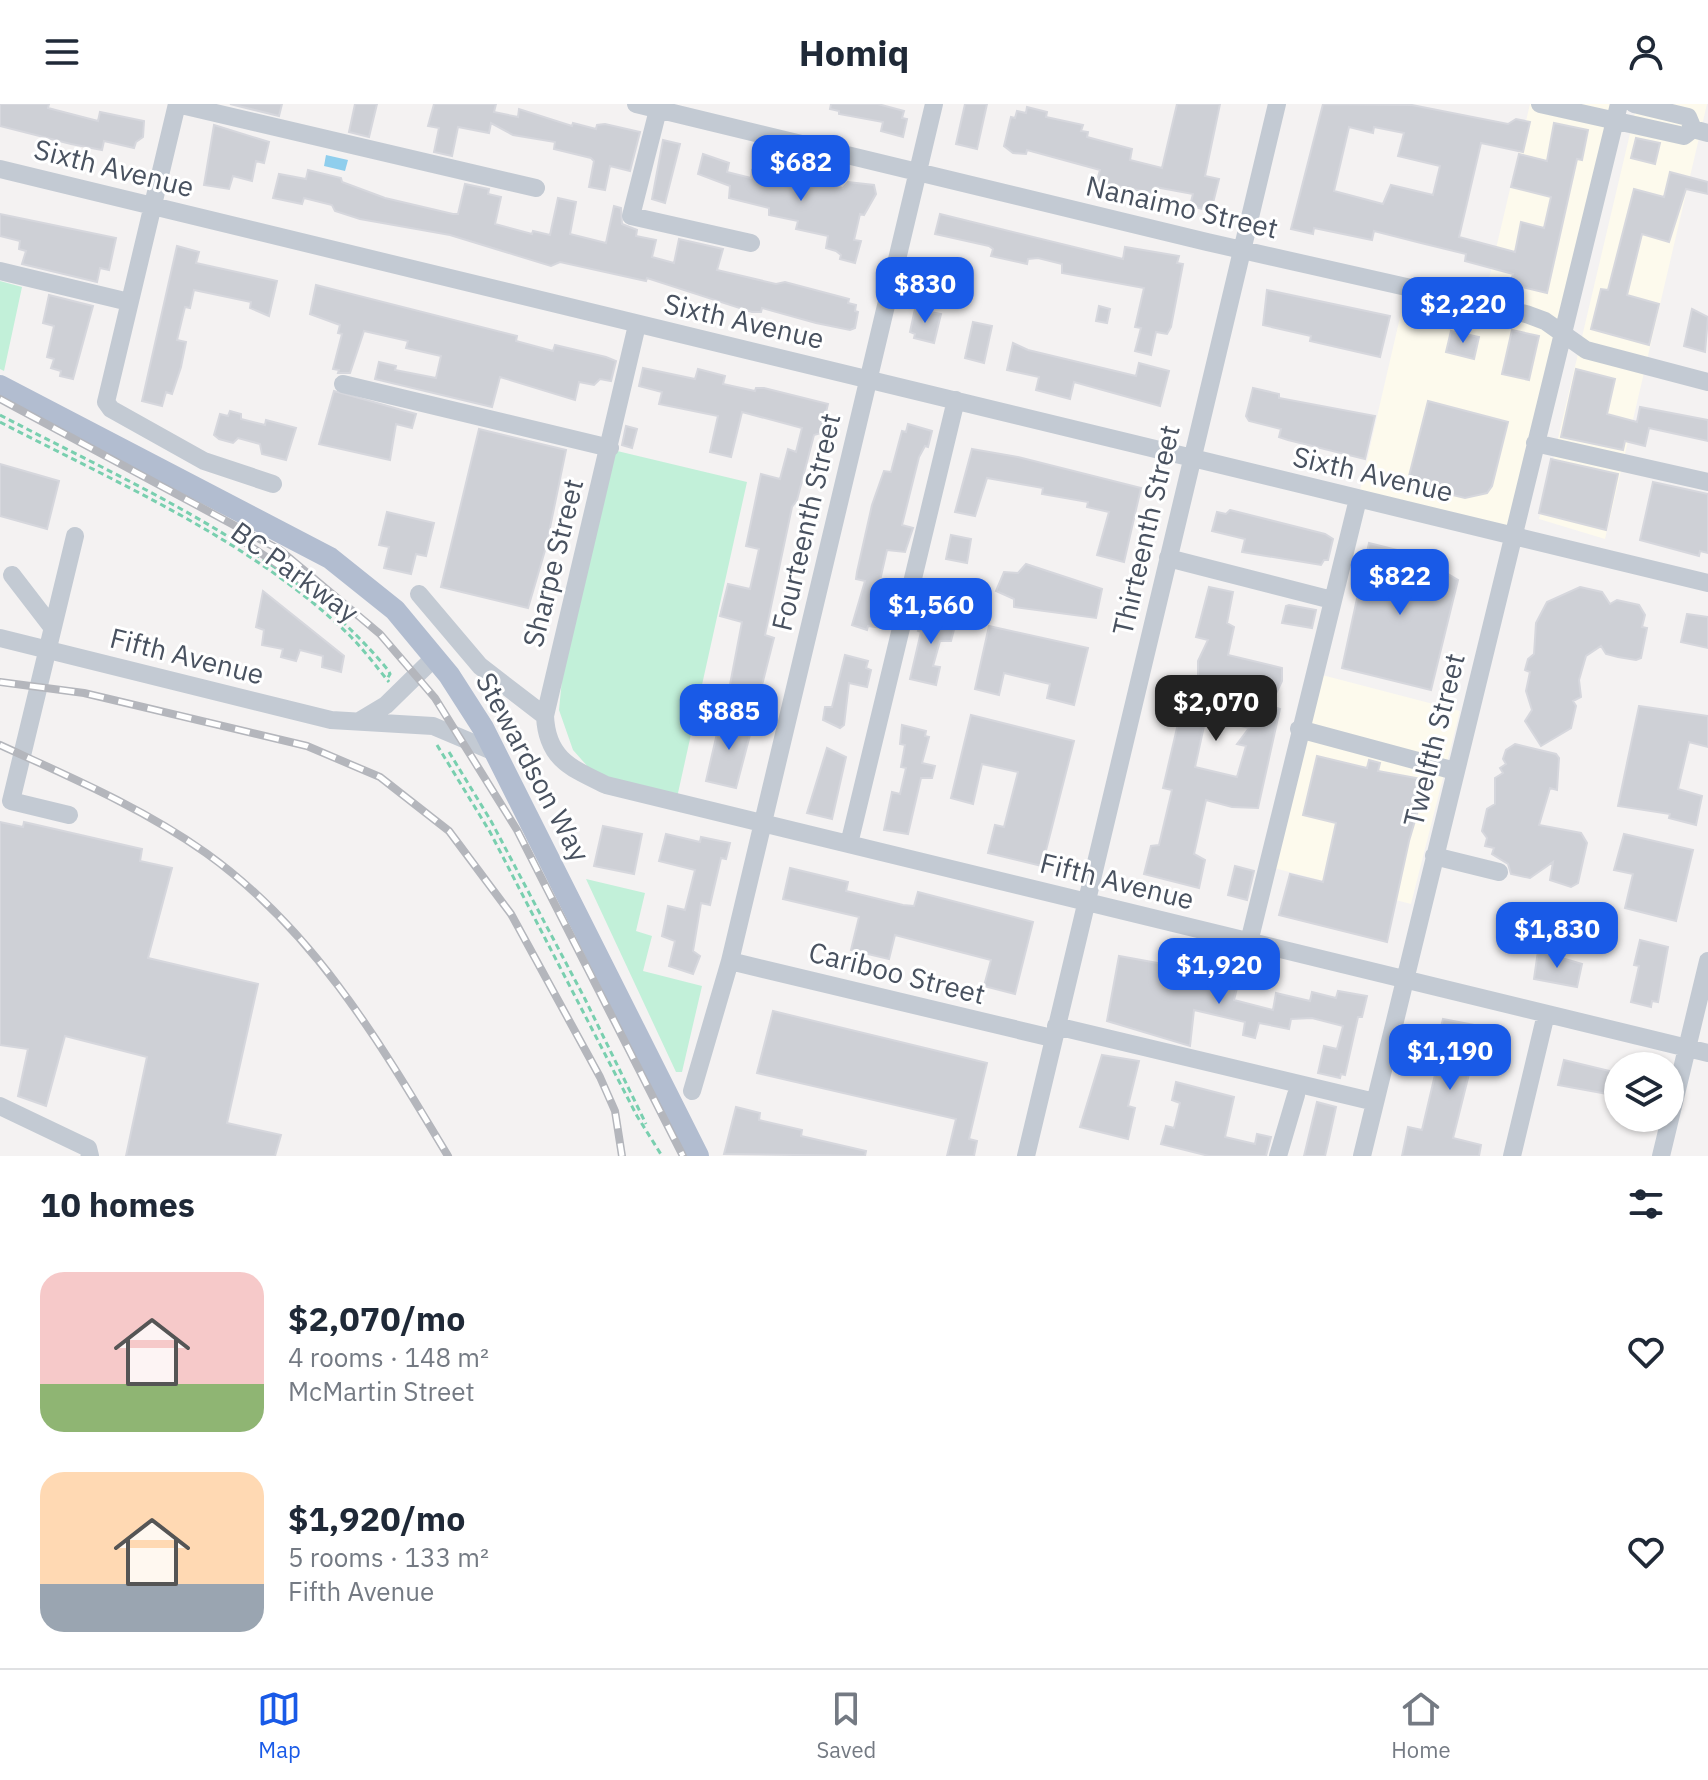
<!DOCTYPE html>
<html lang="en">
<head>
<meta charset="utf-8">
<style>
	:root { --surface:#fff; --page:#f6f6f7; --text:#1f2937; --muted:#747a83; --line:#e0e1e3; --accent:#195ae7 }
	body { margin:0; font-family:"IBM Plex Sans",sans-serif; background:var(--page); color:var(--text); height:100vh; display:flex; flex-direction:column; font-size:30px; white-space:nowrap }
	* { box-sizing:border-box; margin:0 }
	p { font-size:26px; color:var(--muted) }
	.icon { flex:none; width:44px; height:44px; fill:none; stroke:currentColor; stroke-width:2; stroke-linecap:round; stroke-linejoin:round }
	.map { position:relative; height:1052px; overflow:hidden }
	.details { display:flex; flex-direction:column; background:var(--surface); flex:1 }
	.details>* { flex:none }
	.fabs { position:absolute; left:1604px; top:948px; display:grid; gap:16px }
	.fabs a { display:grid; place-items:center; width:80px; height:80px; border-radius:50%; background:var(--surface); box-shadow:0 2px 6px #0004; font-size:40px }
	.price { position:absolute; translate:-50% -68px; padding:0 18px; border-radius:16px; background:var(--accent); color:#fff; font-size:26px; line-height:52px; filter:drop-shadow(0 2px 4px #0008) }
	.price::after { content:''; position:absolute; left:50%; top:48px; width:24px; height:18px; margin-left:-12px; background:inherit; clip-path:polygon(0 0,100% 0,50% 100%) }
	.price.current { background:#222; color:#fff }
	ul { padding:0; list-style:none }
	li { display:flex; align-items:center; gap:24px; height:200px; padding:0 40px }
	li span { display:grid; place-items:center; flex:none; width:224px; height:160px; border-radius:24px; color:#555 }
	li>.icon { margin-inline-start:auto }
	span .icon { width:96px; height:96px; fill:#fffc; stroke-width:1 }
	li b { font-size:34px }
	h2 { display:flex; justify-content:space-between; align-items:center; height:96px; padding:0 40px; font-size:34px }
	header { display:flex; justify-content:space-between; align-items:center; height:104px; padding:0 40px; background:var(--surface); font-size:36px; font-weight:700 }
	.dock { display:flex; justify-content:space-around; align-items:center; height:112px; border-top:2px solid var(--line); background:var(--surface); font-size:22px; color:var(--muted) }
	.dock a { display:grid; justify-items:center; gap:4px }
	.dock .current { color:var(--accent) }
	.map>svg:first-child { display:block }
</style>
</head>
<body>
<header><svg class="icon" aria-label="menu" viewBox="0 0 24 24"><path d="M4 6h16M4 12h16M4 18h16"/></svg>Homiq<svg class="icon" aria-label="person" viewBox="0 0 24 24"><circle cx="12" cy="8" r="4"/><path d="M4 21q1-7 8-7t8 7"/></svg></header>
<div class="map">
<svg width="1708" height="1052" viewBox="0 0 1708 1052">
	<rect width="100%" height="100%" fill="#f4f2f2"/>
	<path fill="#fdfaed" d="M1530,0H1619L1512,432L1358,395L1407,183L1483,200Z
		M1637,0H1707L1605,435L1539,415Z
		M1322,571L1460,607L1411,800L1274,764Z"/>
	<path fill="#c2f0d9" d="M0,177L22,183L4,267L0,265Z
		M613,346L747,378L676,698L605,682L573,646L559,606L564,554Z
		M586,775L645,789L636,827L652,832L643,867L702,882L682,968H676Z"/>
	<path fill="#8fceed" d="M326,51L348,56L345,67L324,62Z"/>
	<path fill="#ced0d6" stroke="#d6d7dd" stroke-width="2" fill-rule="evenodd" d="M0,0H49L48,4L98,17L100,8L144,17L143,33L136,38L134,44L104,37L102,46L71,40L0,22Z
		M230,0H282L279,12Z
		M355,0H377L369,33L349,28Z
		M434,0H496L494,8L518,13L519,5L572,22L573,19L596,25L597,21L605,20L640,28L630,67L610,62L605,86L589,83L594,57L591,54L554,45L555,38L513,31L491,19L489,29L458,23L452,52L434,48L439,24L428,22Z
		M831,0H878L904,7L902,14L907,15L903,33L881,27L883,18L839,10V7L830,5Z
		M965,0H987L977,45L956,40Z
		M1177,0H1220L1205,72L1219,75L1211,107L1190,102L1193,90L1155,83L1153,89L1116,82L1097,77L1100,66L1027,46L1026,50L1013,49L1004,42L1011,13L1015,14L1017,7L1026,9L1027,3L1047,8L1046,13L1083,21L1081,27L1088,28L1087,33L1132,45L1130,56L1162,64Z
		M1323,0L1412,1L1508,20L1516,15L1530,18L1523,48L1481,39L1459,133L1515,148L1521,118L1544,124L1551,93L1511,83L1519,50L1547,57L1554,19L1588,26L1582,56L1577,55L1547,189L1510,180L1513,170L1465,157L1466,150L1421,139L1374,127L1372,136L1314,124L1313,130L1291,125ZM1349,23L1373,29L1374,23L1404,29L1398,52L1440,62L1433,91L1391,81L1383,100L1334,87Z
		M214,21L269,38L264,59L256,57L252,77L233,72L229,85L204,81Z
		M1636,34L1660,39L1655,60L1631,54Z
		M663,36L680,40L665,99L652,95Z
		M703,50L729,59L727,68L751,74L752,66L843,84L848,78L874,81L876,90L864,111L860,110L854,136L861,137L855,159L840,155L841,151L836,147L826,144L828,132L796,125L798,117L769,111V104L729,94L730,82L698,70Z
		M308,66L341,74L342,78L385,94L453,110H458L465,80L489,85L488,90L501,93L495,120L532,130L533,127L550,131L558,94L576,98L570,130L606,139L614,102L621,104L622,120L637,126L636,132L656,136L652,153L674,159L679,135L723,145L717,166L776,180L785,178L849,195L848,199L856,201L855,207L858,208L855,224L850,226L816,219L762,204L761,208H752L647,174L646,177L560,158L551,162L450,131L360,115L335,107L332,101L304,94L302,100L273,94L279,70L306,75Z
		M1670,68L1708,78V90L1686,85L1669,138L1642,130L1627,191L1659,200L1649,241L1591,225L1601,185L1608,186L1634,85L1664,93Z
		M0,110L116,134L109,166L100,164L97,178L22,160L26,147L19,145L20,137L0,132Z
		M940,110L1123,155L1125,143L1179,152L1177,159L1183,160L1171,223L1167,230L1156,228L1151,251L1135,247L1141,224L1135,223L1144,184L1062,169V160L1038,154L1028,155L1027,160L991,152L993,145L989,142L935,130Z
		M177,142L199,148L196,159L277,177L269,212L250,204L251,198L194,186L190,204L185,203L177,236L186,238L181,263L172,290L166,288L162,302L142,297Z
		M316,181L517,232L516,237L553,247L555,241L606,253L616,257L611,277L600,275L594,281L579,278L575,296L500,273L492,303L375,275L379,258L396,262L395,266L436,274L441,252L406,244L408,237L364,227L350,269H338L339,266L333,265L342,230L338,229L340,221L310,210Z
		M1267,186L1390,212L1380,253L1310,237L1311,232L1263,221Z
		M49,191L93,202L73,275L60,272L61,267L51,264L54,255L47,253L54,222L43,219Z
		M1099,202L1110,205L1107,219L1096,217Z
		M915,205L941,210L934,239L914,234L915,230L910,228Z
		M1692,205L1708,213L1705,248L1684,242Z
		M973,218L992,222L984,259L965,254Z
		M1512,226L1539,232L1529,276L1502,270Z
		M1451,227L1479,233L1474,255L1446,248Z
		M1013,239L1028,246L1136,272L1139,259L1169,267L1160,302L1074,278L1070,295L1036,286L1039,273L1007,266Z
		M643,264L695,275L698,265L725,272L723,280L755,287L756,284H764L828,300L821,329L814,331L797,396L792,403L765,531L774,534L759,593L729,586L742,518L720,512L728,480L750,485L759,445L746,442L761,370L780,375L788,345L796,348L802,324L742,308L731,353L710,348L718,312L659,300L662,288L639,282Z
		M1576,265L1615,275L1607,310L1637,318L1640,303L1708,316V337L1649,324L1645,342L1625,337L1623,346L1561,333Z
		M1253,284L1279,290V294L1375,312L1365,355L1288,336L1279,333L1281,325L1249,317L1246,312Z
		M334,287L416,310L412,324L396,320L390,356L319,340Z
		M1428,297L1508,318L1492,382L1487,389L1465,394L1407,380Z
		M230,307L241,310V315L265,321L266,316L296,324L286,356L262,350L260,340L238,334L233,339L219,335L214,331L220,310L228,312Z
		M908,320L932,327L928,343L925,342L919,353L902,421L913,424L905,448L887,446L875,498L883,500L880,511L885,513L882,524L868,522L867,526L852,521L865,477L856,475L857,468L872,401L884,367L891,368L902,327L906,328Z
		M626,322L637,325L632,344L622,341Z
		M479,325L566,346L546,443L528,504L441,483Z
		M972,345L1018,353L1141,384L1124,458L1097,451L1109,408L1087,403L1088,398L1042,390L1043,384L987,374L975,412L955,408Z
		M1551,355L1618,370L1606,426L1539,409Z
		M0,360L59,377L47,425L0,412Z
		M1653,378L1708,390V449L1700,447L1699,452L1640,436Z
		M1230,406L1325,430L1333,435L1328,456H1324L1321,461L1242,448L1245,435L1212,427L1217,408L1226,410Z
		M387,408L434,419L426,452L416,450L411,470L384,464L389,443L379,441Z
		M951,431L971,435L967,459L946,455Z
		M1369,439L1445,458L1443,467L1458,476L1431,586L1342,564Z
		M1026,460L1102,485L1096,514L1014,503V495L996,487L1004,468L1018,469Z
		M937,478L958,483L955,495L933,493Z
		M1209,483L1233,488L1227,519L1234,523L1228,551L1282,564V577L1270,602L1280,605L1258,704L1232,703L1206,696L1194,750L1205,756L1199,784L1144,770L1151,742L1159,741L1172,686L1163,684L1187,581L1198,584V557L1208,536L1196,533ZM1206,613L1249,624L1237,640L1246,642L1237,673L1195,663Z
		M1580,483L1602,488L1610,500L1617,496L1639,501L1645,511L1642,523L1647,524L1641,554L1636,556L1618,553L1606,550L1601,542L1586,552L1579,576L1581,593L1573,597L1576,602L1571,624L1541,642L1525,617L1532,606L1526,587L1530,568L1525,566L1528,555L1534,550L1536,519L1547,498Z
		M263,487L344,552L341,568L322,563L323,552L300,546L296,557L281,553L283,545L262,541L264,526L256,523Z
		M1289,501L1316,506L1312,524L1282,519L1286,502Z
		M926,507L951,513L950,517L956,518L951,537H940L933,562L940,563L936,581L910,575L921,528L918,527Z
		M1687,510L1708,513V544L1681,538Z
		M989,522L1088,544L1074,601L1047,594L1050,580L1004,569L999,591L975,585Z
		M845,551L868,557L866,564L871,566L867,583L849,579L844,621L840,624L823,616L825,603H832Z
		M1639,602L1708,612V643L1689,638L1678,685L1702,692L1696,721L1669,714L1670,710L1618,702Z
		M971,611L1074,637L1042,762L988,749L995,721L1004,723L1018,668L982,660L973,700L951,694Z
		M721,612L749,620L750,631L736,684L706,677Z
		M902,621L926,627L925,632L929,633L922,659L935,662L932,674H921L908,730L884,726L892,688L900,690L906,664L901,663L905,641L900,640Z
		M1515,640L1556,650L1559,654L1557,686L1550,684L1539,721L1581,729L1587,739L1578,779L1571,783L1550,776L1553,758L1530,774L1511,770L1508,760L1492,750L1494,744L1485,742L1487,734L1482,727L1487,705L1495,700V674L1503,669L1500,664L1506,660L1503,655L1506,646Z
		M827,644L846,653L832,715L807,709Z
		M1317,652L1367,664L1369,656L1380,659L1378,667L1427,676L1409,737L1387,838L1279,811L1290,770L1323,778L1336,719L1303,711Z
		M0,718L23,723L24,718L142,745L140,757L172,764L148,854L258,880L227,1019L281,1031L275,1052H126L147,953L65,932L46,1002L18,992L28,945L0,941Z
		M603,722L642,730L634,770L594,762Z
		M666,730L700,738L701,733L730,739L726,755L721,754L710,801L701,799L693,847L700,852L693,870L669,862L675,837L662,832L668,802L685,806L695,766L659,757Z
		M1624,730L1693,746L1676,817L1625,804L1633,770L1614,766Z
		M1235,762L1254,767L1247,796L1228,791Z
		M790,764L848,778L846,787L903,801L914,802L918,788L1033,818L1015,890L984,882L991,856L895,831L889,855L851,846L859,813L783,795Z
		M1640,836L1668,843L1658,898L1652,897L1651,903L1631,898L1639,862L1634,861Z
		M1538,847L1582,860L1577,883L1534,875Z
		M1177,849L1210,857L1206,873L1238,880L1234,896L1273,906L1276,889L1310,897L1312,888L1336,894L1338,887L1367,892L1362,913H1358L1345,971L1341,970L1340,974L1318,969L1324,942L1337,945L1343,922L1312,914L1291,915L1289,925L1259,919L1255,934L1243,931L1245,918L1194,906L1190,942L1107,917L1119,852L1174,862Z
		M773,907L987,959L969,1035L977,1037L974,1052H947L956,1015L757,969Z
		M1443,915L1490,924L1483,951L1490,952L1485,970L1470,966L1453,1034L1481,1041L1479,1052H1402L1408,1023L1422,1026L1438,958L1433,956Z
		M1102,951L1139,957L1128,1002L1135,1004L1128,1035L1080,1023Z
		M1564,956L1618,969V985L1614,984L1613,991L1558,981Z
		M1176,978L1234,993L1225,1033L1255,1040L1257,1030L1271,1033L1266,1052H1209L1161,1040L1166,1022L1174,1024L1180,999L1172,996Z
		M1317,998L1336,1003L1329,1035L1325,1052H1304Z
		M736,1003L760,1009L759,1016L802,1026L801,1032L866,1047L865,1052L724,1050Z"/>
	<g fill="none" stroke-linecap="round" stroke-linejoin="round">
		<path stroke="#79cfaf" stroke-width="3" stroke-dasharray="6 4" stroke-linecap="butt" d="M0,311C135,382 289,446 388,566L390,570L387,575
			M0,318C117,379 248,435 345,527C361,542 375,561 389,578
			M437,641L490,728L637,1012L662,1052
			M449,648L491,717L585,895L646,1020"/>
		<path stroke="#c3cad3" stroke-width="18" d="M177,0L106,298L111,305L204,357L273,380
			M177,0L536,84
			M636,0L1207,138L1526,210L1545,217L1586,246L1708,278
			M1540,0L1684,32L1693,25L1708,29
			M1634,0L1688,13L1693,25
			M658,6L631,112L751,139
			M0,65L1708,479
			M0,167L129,198
			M637,221L545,612C547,655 571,664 606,681L1708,949
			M343,280L610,344
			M1535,339L1708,378
			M1168,454L1332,496
			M12,471L52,523
			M419,490L480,562L545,612
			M0,534L331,616L433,622L497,649
			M361,616L386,601L435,553
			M1299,625L1455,667
			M69,711L11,697L75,432
			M849,740L956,296
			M1434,752L1499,768
			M1249,838L1358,395
			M730,857L1052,934
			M1056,922L1375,998
			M692,987L730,857L934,0
			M0,1002L88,1044L90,1052
			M1026,1052L1277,0
			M1278,1052L1296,991
			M1362,1052L1619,0
			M1512,1052L1546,910
			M1661,1052L1708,857"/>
		<path stroke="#b2bdd0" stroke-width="22" d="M0,282L330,454L395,506L449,571L483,624L698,1052"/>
		<g stroke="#b4b6bc" stroke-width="8">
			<path id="rail" d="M0,295L280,446L380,530L435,594L517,726L683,1052
				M243,437L306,480
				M0,578L84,589L307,642L380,673L449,727L511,810L600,973L615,1007L622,1052
				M0,641C70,673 143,704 206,749C315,827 380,939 448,1052"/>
		</g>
		<use href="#rail" stroke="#fff" stroke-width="5" stroke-dasharray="15" stroke-linecap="butt"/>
	</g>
	<g text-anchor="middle" stroke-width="6" stroke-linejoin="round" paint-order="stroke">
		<g font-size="28" fill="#495260" stroke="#fff">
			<text transform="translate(114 64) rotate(14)" y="10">Sixth Avenue</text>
			<text transform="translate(1182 103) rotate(13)" y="10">Nanaimo Street</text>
			<text transform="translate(744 217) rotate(13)" y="10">Sixth Avenue</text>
			<text transform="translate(1373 370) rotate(13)" y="10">Sixth Avenue</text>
			<text transform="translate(806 418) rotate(-77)" y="10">Fourteenth Street</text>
			<text transform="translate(1146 426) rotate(-77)" y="10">Thirteenth Street</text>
			<text transform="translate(553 459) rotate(-76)" y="10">Sharpe Street</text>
			<text transform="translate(295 468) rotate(36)" y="10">BC Parkway</text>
			<text transform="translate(187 552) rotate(14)" y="10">Fifth Avenue</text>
			<text transform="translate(1434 636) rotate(-76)" y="10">Twelfth Street</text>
			<text transform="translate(533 663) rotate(62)" y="10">Stewardson Way</text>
			<text transform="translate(1117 777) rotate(14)" y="10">Fifth Avenue</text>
			<text transform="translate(897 869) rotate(14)" y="10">Cariboo Street</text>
		</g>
	</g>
</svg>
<div class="fabs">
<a><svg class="icon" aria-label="layers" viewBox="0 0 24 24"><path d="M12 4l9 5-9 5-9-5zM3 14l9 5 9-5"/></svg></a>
</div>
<b class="price" style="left:801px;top:99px">$682</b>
<b class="price" style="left:925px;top:221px">$830</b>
<b class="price" style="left:1463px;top:241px">$2,220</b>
<b class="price" style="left:1400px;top:513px">$822</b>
<b class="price" style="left:931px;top:542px">$1,560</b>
<b class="price current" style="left:1216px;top:639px">$2,070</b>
<b class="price" style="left:729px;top:648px">$885</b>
<b class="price" style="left:1557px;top:866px">$1,830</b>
<b class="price" style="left:1219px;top:902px">$1,920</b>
<b class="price" style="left:1450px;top:988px">$1,190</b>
</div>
<section class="details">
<h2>10 homes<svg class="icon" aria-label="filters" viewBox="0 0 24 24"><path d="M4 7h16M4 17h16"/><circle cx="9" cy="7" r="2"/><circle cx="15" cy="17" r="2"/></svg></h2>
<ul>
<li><span style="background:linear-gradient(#f6c9c9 70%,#8fb573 0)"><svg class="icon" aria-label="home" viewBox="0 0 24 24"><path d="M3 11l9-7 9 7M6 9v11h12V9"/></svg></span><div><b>$2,070/mo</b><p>4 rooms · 148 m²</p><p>McMartin Street</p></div><svg class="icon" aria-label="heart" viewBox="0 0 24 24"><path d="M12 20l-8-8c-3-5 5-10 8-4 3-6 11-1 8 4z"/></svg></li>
<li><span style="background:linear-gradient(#ffd9b3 70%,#9aa5b1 0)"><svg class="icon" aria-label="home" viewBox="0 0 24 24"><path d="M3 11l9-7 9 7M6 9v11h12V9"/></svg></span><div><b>$1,920/mo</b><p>5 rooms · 133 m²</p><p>Fifth Avenue</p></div><svg class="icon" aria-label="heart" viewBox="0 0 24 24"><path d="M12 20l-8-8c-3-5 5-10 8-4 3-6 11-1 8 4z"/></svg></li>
</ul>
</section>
<nav class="dock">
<a class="current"><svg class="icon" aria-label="map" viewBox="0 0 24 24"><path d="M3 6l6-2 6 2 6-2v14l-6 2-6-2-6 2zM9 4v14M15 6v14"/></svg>Map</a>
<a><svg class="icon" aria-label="saved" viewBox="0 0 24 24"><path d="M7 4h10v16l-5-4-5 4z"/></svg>Saved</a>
<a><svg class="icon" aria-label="home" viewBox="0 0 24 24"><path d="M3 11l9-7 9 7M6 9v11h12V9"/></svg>Home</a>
</nav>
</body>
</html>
